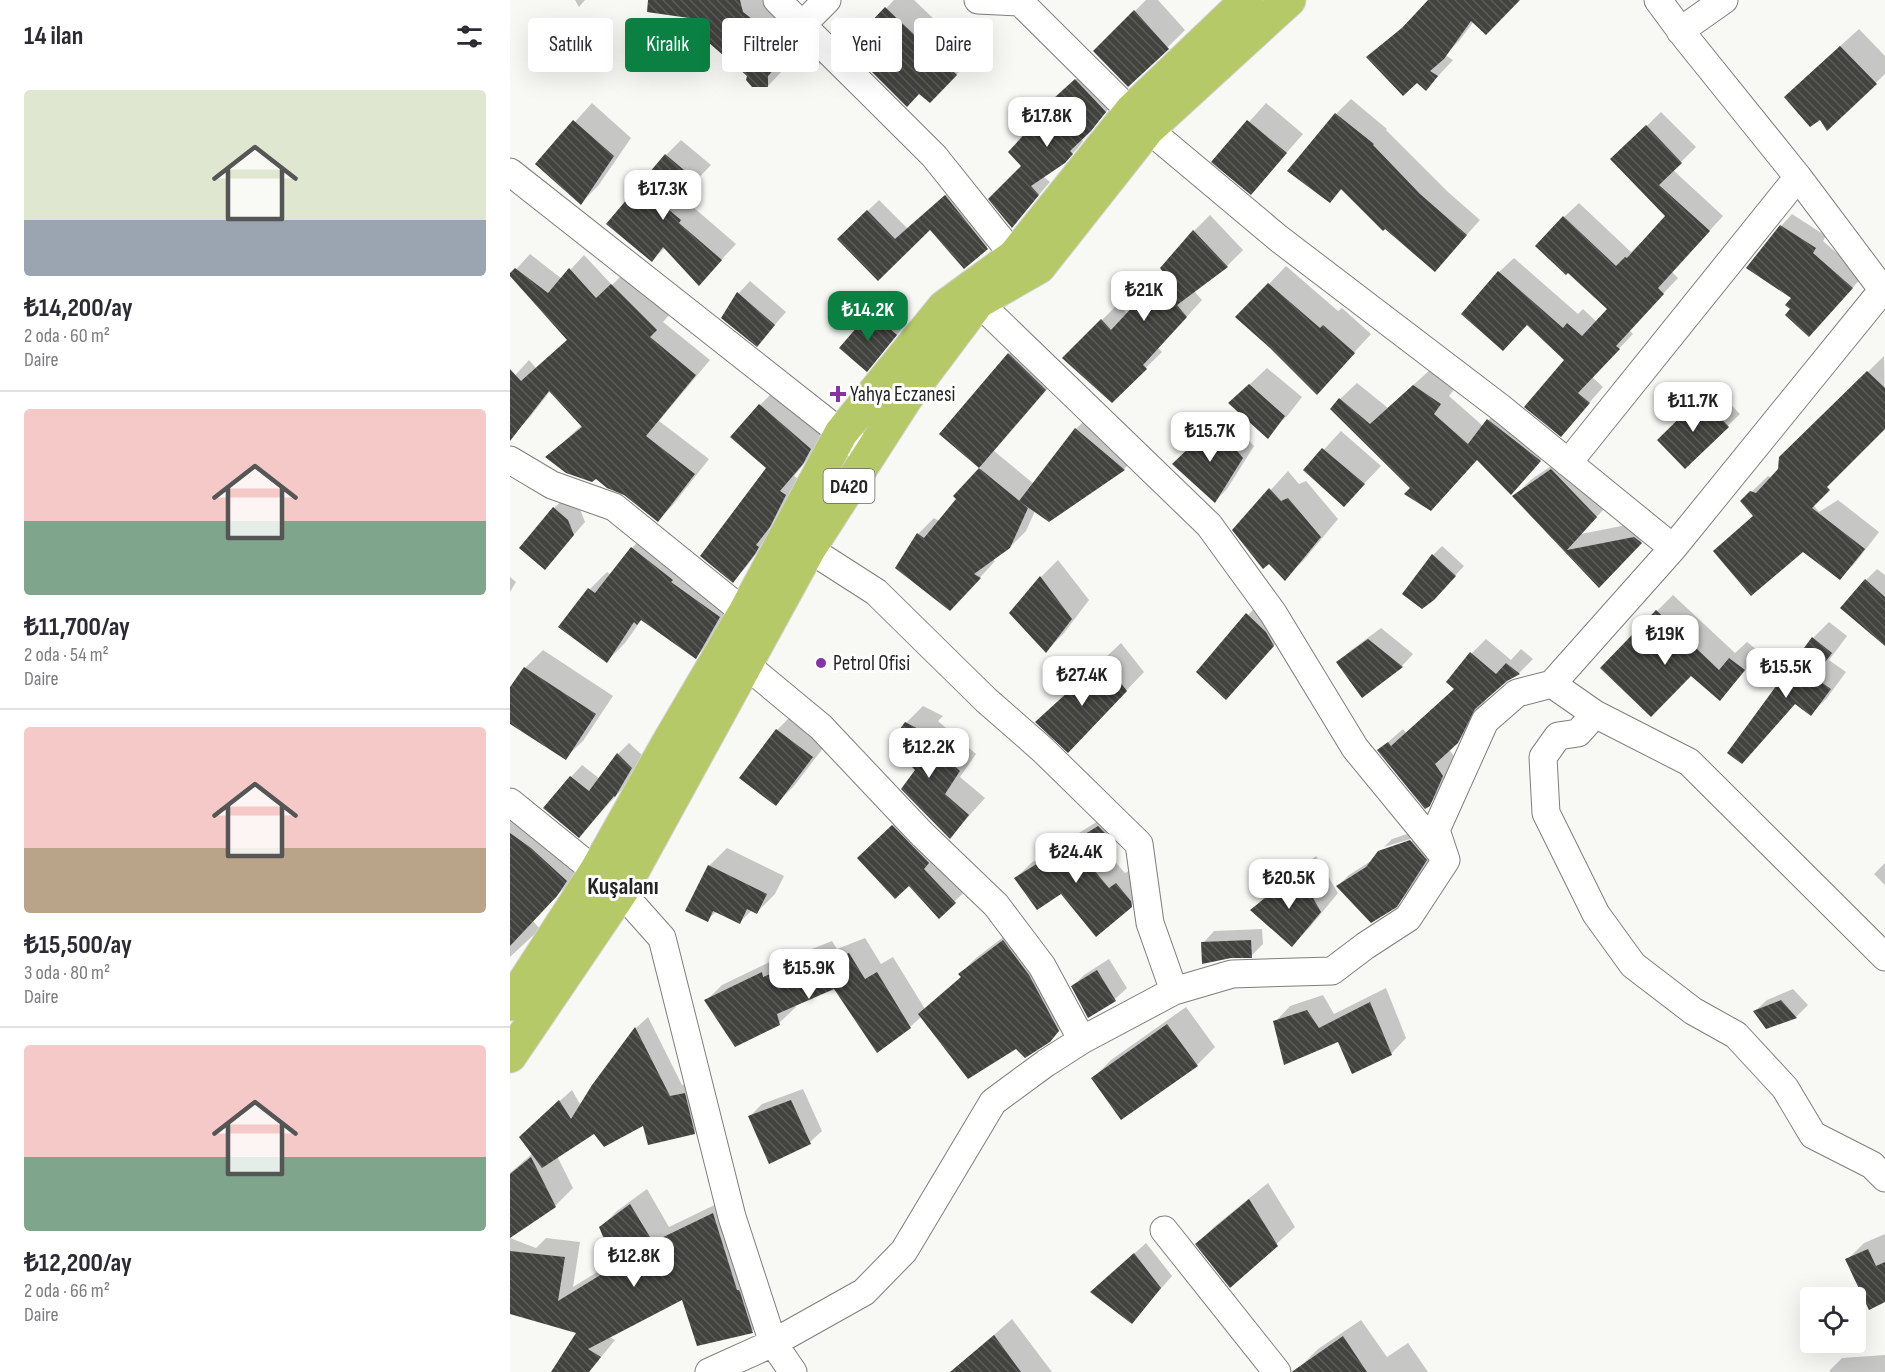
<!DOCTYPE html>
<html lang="tr">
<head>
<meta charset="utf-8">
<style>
	:root { --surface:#fff; --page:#f2f2f3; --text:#2b2b33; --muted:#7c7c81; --line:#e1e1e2; --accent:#0b8043 }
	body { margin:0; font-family:"Sofia Sans Condensed",sans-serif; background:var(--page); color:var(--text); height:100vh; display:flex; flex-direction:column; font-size:22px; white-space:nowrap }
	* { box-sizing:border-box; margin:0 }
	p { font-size:20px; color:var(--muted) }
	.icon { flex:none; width:33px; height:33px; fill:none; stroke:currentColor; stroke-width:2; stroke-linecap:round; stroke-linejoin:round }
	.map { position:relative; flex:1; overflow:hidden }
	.side { display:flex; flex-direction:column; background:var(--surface); width:510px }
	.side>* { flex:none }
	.hud { position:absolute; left:18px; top:18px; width:570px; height:54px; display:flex; gap:12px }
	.controls { position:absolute; left:1290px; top:1287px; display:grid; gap:12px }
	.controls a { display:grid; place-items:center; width:66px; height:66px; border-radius:6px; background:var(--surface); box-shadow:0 6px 24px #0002; font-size:30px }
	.price { position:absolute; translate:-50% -51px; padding:0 14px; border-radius:12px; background:#fff; color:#222; font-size:20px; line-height:39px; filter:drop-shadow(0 2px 3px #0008) }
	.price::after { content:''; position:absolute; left:50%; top:36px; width:18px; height:14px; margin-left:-9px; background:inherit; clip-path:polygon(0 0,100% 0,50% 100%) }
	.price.selected { background:var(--accent); color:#fff }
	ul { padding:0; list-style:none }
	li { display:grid; align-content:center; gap:12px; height:318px; padding:0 24px }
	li+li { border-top:2px solid var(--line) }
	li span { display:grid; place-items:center; height:186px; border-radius:6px; color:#555 }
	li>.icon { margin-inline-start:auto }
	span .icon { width:108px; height:108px; fill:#fffc; stroke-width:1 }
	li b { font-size:26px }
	h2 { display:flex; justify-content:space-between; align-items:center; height:72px; padding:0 24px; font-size:26px }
	.pill { padding:0 21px; border-radius:6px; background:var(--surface); box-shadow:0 6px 24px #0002; font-size:21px; line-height:54px }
	.pill.selected { background:var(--accent); color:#fff }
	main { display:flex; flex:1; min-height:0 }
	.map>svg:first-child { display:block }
</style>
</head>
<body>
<main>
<section class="side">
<h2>14 ilan<svg class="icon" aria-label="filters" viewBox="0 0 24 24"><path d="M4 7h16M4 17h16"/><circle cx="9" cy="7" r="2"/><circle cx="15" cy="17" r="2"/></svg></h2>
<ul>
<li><span style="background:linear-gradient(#dfe7d0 70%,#9aa5b1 0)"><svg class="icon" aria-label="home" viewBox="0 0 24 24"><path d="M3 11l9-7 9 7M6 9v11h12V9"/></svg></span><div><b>₺14,200/ay</b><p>2 oda · 60 m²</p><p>Daire</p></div></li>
<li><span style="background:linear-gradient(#f6c9c9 60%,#7fa58c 0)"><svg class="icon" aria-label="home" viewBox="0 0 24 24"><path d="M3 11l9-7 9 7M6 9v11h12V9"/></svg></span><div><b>₺11,700/ay</b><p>2 oda · 54 m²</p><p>Daire</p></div></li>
<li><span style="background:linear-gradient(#f6c9c9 65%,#b9a48a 0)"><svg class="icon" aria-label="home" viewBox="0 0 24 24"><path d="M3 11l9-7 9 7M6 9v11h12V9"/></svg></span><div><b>₺15,500/ay</b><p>3 oda · 80 m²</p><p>Daire</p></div></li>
<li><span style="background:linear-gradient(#f6c9c9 60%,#7fa58c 0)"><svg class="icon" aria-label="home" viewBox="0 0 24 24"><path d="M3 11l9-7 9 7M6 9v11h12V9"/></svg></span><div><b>₺12,200/ay</b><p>2 oda · 66 m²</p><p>Daire</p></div></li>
</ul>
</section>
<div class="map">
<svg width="1375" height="1372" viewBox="0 0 1375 1372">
	<defs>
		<pattern id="building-back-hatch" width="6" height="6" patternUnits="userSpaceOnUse" patternTransform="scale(1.5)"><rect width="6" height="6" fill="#42433f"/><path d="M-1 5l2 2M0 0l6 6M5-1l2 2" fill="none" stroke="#5b5c58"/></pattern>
	</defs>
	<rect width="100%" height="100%" fill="#f8f9f5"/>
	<path fill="#0003" d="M65,0H75L69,7Z
		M162,0H258L327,47L310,64L276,62L275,68L258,86L239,75Z
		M384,0H404L464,57L420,101L339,47Z
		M636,0H648L675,30L657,48L585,51Z
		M920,0H1008L964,21L949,41L935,55L943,60L916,89L907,81L858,57L904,17Z
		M1349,29L1375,56V74L1318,129L1294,79Z
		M578,68L607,99L592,117L571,138L573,141L567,149L554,162L533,176L540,182L502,226L513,167L538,111L547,97Z
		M841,99L877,129L876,130L938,192L970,220L925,270L832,189L820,201L779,170L826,114Z
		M82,103L121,138L88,186L71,203L27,164Z
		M756,103L793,134L741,193L704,161Z
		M1151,112L1186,147L1163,170L1213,216L1162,272L1168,278L1119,330L1123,334L1082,377L1093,387L1051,435L1056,359L989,272L1004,258L1068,314L1073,309L1087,322L1099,309L1054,217L1069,203L1121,252L1130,243L1132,244L1157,216L1103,159Z
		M171,140L201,165L173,194L185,204L183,207L226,244L189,284L155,248L142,260L99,224L156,155Z
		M447,185L489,236L454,267L420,228L368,279L329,239L369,200L397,228Z
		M1282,214L1316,236L1313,241L1353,276L1311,323L1282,309L1284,298L1271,226Z
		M700,215L733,250L717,266L684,291L692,300L648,348L652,352L602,401L554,358L608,304L618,315L656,273L684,231Z
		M20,254L52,279L74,255L102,285L116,271L160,314L153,322L200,360L149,421L199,459L162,506L148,520L114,493L86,478L37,457L72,425L41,390L20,417L5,432L0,427V381L19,360L26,368L58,339L1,275Z
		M776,266L828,311L832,308L861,334L807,393L759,284Z
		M240,281L276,312L247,345L213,318L229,293Z
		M373,301L397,323L357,370L361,313Z
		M516,336L553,371L484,451L524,484L566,429L584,411L631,452L614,469L525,511L516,531L499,548L482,559L485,561L456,593L387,567L408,534L424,518L429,521L448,498L445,496L471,468L431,434L499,354Z
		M1374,356L1375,427L1301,502L1309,512L1328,500L1369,532L1345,563L1330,578L1293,550L1205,551L1244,515L1232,501L1258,476L1262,478L1269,470L1271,458Z
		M757,368L792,397L778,415L760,433L738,386Z
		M921,369L946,387L939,396L973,426L994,404L1046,443L1001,493L968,458L902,488L830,399L847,383L878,408Z
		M1203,387L1230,414L1175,467L1149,440Z
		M264,391L315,434L307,448L284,476L290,480L274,510L259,530L262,532L259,537L237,566L222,581L258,468L250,405Z
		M716,414L744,446L717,489L705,501L664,464Z
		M831,431L871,466L851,487L795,470Z
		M1060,453L1104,498L1071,534L1142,520L1148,524L1089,586L1004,496L1022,479Z
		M778,471L789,484L796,481L828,519L793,561L775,578L724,530Z
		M56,497L70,509L75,522L35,568L44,508Z
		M140,530L227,599L203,639L186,657L132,619L115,643L97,661L80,589L97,572L101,575L122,548Z
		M932,546L954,566L933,589L923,555Z
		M548,560L579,600L554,633L536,651L531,577Z
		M1367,569L1375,575V631L1368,638L1356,580Z
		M0,577L6,582L0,592Z
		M1163,595L1225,653L1237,642L1251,653L1210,699L1181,674L1147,611Z
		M755,596L781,627L716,697L688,672Z
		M1319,622L1337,636L1319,660L1336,672L1317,698L1301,714L1286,703L1232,762L1303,638Z
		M871,628L903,654L892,666L852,696L828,663L840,651Z
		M976,639L1001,660L1011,649L1023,659L1009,673L996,680L977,697L962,727L939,749L947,761L934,789L919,804L869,750L893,729L896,733L946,688L962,653Z
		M611,643L634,672L576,733L545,705Z
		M33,650L103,696L73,741L55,758L0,722V690L15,668Z
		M413,706L433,716L428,721L466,754L450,777L475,798L440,837L407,769L381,744L396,723Z
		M285,712L320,739L284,786L266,804L267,730Z
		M119,743L133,756L117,784L69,836L61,777L72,765L90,779L108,754Z
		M401,809L463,884L429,916L367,840Z
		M0,811L75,861L66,876L23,921L30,929L0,957Z
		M604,811L613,820L588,842L615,873L622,869L637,890L621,906L552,892L506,878L521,863Z
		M912,829L928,848L898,893L886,905L828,886L839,875L864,859L871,851L908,839L907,837L874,847L882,839Z
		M217,848L274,876L265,894L247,912L242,910L230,922L207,911L197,920L199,866Z
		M806,856L828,893L800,927L782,945L742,910L760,892Z
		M1375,863V885L1364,874Z
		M509,925L556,1024L539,1040L411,1017L400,1027L325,987L285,1005L286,1007L269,1023L196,1001L212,985L268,958L269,962L322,941L327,949L355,938L371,964L383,957L415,1009L452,976L450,974L466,958Z
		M752,929L753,944L741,956L721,957L693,943L704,931Z
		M599,959L617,988L605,999L579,1016L563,986L574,975Z
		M876,988L896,1038L881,1054L765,1022L780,1006L813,995L824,1014Z
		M1283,989L1298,1005L1287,1016L1257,1027L1245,1011L1257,1000Z
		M676,1007L705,1047L687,1065L583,1078L601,1060Z
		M138,1017L172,1085L186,1082L196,1121L184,1133L134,1123L84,1132L47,1156L63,1188L45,1206L0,1233V1173L23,1153V1125L62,1090L71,1106L126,1028Z
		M293,1089L312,1131L300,1142L260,1162L240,1116L252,1104Z
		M758,1183L785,1227L720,1286L687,1244L705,1226Z
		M137,1189L159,1227L219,1198L258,1316L242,1331L173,1298L99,1337L105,1340L79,1372H53L68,1332L0,1313V1238L26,1248L36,1238L70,1242L63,1287L105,1261L91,1227L107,1211Z
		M1375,1234V1300L1360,1308L1337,1260L1354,1243Z
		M636,1243L662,1276L622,1322L594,1281Z
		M502,1319L542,1372H457L450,1365Z
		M851,1320L877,1357L898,1343L918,1372H794L790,1367L808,1349Z
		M1375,1355V1372H1320V1370L1332,1358Z"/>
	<path fill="url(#building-back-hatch)" d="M138,0H230L233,12L246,22L255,23L257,34L272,46L305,60L310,65L270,63L258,76V87H242L236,80L237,76L183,29L179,18L137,12Z
		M918,0H1010L976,35L961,21L934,59L920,71L928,76L916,91L907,83L893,96L856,57L892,28Z
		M375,7L447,75L420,103L409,94L397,107L337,47Z
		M624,10L659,49L618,87L583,51Z
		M1330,46L1367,84L1317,131L1310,120L1300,127L1274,97Z
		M565,79L596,112L581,131L560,151L563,154L555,163L521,186L529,195L502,228L478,199L511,166L498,152L536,111L533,108Z
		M825,113L864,144L863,145L910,194L957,235L925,272L875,229L873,231L831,189L820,203L777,171Z
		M63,120L104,156L71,205L25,164Z
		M737,120L777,153L741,195L701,162Z
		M1136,125L1172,163L1149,185L1200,231L1148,288L1154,294L1106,346L1110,349L1068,393L1080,403L1051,437L1014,407L1054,360L1017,325L993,351L951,314L988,271L1053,328L1057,323L1072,336L1097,309L1058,273L1056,275L1025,246L1053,216L1106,266L1115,257L1117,258L1155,216L1100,159Z
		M155,154L187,181L159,210L171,220L169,223L212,260L189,286L153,247L142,262L96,224Z
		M435,195L478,249L454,269L420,230L368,281L327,239L357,210L385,239Z
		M1270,225L1306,248L1303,253L1343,288L1299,337L1275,315L1280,309L1275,305L1281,298L1236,268Z
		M683,230L718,267L667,305L677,317L633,365L637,369L602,403L552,358L591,319L601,330L654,273L650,268Z
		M5,268L38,293L59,268L86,298L101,284L147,330L140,337L186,375L136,436L185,474L148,522L114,495L97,488L86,479L82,482L56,473L35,457L72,427L39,391L0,441V369L11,381L57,340L0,276V273Z
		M758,283L810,328L813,325L845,353L807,395L760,348L725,317Z
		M227,292L265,325L247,347L211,318Z
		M360,312L387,335L357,372L329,348Z
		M498,353L536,390L469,468L429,434Z
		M1357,371L1375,388V429L1317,487L1320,490L1302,508L1355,549L1330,580L1293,552L1241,596L1203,551L1243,516L1230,501L1240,491L1246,493L1268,469L1269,457Z
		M739,384L775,416L758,439L718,403Z
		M903,385L931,404L924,414L958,444L977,419L1031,461L1001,495L967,460L921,511L894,494L900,488L820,409L829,398L860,424Z
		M1191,397L1219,427L1175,469L1147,440Z
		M249,404L301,449L293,464L270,491L276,495L260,527L246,545L249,547L245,554L223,583L190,556L256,468L220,437Z
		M704,424L733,458L705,503L662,464Z
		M565,428L615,470L539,522L509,501Z
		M812,448L855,484L834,507L793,470Z
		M469,468L518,508L500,548L464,574L471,578L440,611L385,568L407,533L414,538L446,499L443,496Z
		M1041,469L1087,517L1057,550L1124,537L1132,543L1089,588L1002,496Z
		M759,488L771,501L778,498L811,537L775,581L759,564L753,569L722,530Z
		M43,507L58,520L64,535L35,570L9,548Z
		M121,547L163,580L161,582L210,617L186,659L131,620L127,625L124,622L97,663L48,627L78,588L85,593Z
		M922,554L946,576L924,600L912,609L892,594Z
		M530,576L562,619L536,653L499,613Z
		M1355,579L1375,597V646L1330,608Z
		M1146,610L1209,670L1219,658L1235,670L1210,701L1181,676L1141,717L1090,668Z
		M736,613L756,632L764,646L716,700L686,672Z
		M1302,637L1322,653L1304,677L1321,689L1301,716L1285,704L1232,764L1217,753Z
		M858,639L893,667L852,698L826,662Z
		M960,652L986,674L996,663L1010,674L997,681L965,709L948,743L925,764L933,776L920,806L915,809L867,750L878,742L881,746L944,689L936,682Z
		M593,660L617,691L558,753L525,722Z
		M14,667L86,714L56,760L0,724V687Z
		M395,722L418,734L413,739L450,771L435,794L459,815L440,839L391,789L405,770L379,744Z
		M266,729L303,757L266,806L229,778Z
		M107,753L122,768L105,797L104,796L69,838L33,808L60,776L79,791Z
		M382,825L419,863L414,869L446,903L429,919L399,886L385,899L347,858Z
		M588,826L598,836L573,857L599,888L606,883L621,901L622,907L586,937L551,894L527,910L504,878Z
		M0,833L21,848L57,881L47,896L0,946Z
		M900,840L917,860L887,907L861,923L826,886L856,867L868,851Z
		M198,865L257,894L247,914L237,909L230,924L203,911L198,922L175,911Z
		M788,872L811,912L782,947L740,910Z
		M493,940L519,975L549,1031L540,1042L515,1058L506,1049L458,1079L408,1014L451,977L448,974Z
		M741,940L742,958H721L692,964L691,942Z
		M339,953L355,979L367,972L401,1028L367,1053L324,989L267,1014L270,1025L225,1047L194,1000L252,972L253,977L306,956L311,964Z
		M587,970L606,1001L578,1018L561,986Z
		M1271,1000L1287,1018L1256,1029L1243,1011Z
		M860,1002L882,1055L842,1074L828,1042L774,1065L763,1021L797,1010L809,1028Z
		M657,1024L688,1066L611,1120L581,1078Z
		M125,1027L160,1096L175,1093L185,1134L138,1145L133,1126L94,1147L84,1134L32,1168L9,1137L49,1100L61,1119L82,1085Z
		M281,1100L301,1144L259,1164L238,1116Z
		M21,1157L46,1207L0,1238V1174Z
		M739,1199L768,1246L720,1288L685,1244Z
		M120,1204L143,1242L203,1213L227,1290H229L230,1292L243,1333L187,1346L172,1300L78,1349L91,1357L79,1372H41L66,1333L0,1314V1251L55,1257L48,1301L105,1266L89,1227Z
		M1358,1249L1366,1266L1375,1262V1302L1359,1310L1335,1259Z
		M624,1253L651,1288L622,1324L580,1292Z
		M484,1335L511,1372H440Z
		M833,1336L857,1372H782L783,1371Z"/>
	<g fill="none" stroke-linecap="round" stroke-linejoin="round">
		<g stroke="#7e7f7c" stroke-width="29">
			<path id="minor" d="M267,0L424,156L504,256L522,264
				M468,0L510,2L638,129L768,238L991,408L1163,548
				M1148,0L1176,38L1288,177L1375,293
				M292,25L317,0
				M1170,31L1214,0
				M0,172L359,455
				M468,302L699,525L763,613L845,748L932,854
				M0,460L42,485L104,507L250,625
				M1058,463L1288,177
				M299,549L366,592L476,700L533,750L629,844L640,923L664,991
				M235,664L311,727L412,834L486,905L532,966L572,1040
				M1042,684L1163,548L1375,287
				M1085,714L1068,733L1048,736L1033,757L1036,813L1086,914L1123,965L1183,1011L1226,1035L1275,1088L1303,1135L1362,1165L1375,1178
				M0,802L111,892L152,938L222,1217L263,1343L283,1372
				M654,1230L767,1372
				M199,1372L263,1343L354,1292L394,1251L483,1102L536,1063L572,1040L664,991L722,974L822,971L855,946L898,918L936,860L926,830L975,721L1007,693L1042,684L1085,714L1179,762L1375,957"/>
		</g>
		<g stroke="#d3d3d3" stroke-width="35">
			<path id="highway" d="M0,1004L86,871L158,743L235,612L331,433L434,307L504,256L621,111L737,0
				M0,1056L111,892L299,549L396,398L468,302L529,267L638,129L779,0"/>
		</g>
		<use href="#minor" stroke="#fff" stroke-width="27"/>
		<use href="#highway" stroke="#b6c969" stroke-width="33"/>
	</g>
	<g fill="#8534a4" stroke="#fff" stroke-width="2">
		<path d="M325 385h6v6h6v6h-6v6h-6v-6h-6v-6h6z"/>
		<circle cx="311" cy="663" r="6"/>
	</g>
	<g text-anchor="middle" stroke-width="6" stroke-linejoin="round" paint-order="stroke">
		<rect fill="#fff" stroke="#666" stroke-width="1.5" x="313.5" y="469" width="51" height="34" rx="4.5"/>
		<g font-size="20" font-weight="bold" fill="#252524">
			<text x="339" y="493">D420</text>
		</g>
		<g font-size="21" fill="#252524" stroke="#fff" text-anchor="start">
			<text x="340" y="401">Yahya Eczanesi</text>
			<text x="323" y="670">Petrol Ofisi</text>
		</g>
		<g font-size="24" font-weight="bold" fill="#252524" stroke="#fff">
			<text x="113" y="894">Kuşalanı</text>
		</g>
	</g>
</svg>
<div class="controls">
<a><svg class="icon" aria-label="locate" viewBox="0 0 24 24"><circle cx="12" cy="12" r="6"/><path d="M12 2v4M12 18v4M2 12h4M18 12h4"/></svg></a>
</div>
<b class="price" style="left:537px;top:148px">₺17.8K</b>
<b class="price" style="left:153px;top:221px">₺17.3K</b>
<b class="price" style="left:634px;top:322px">₺21K</b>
<b class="price selected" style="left:358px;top:342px">₺14.2K</b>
<b class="price" style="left:1183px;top:433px">₺11.7K</b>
<b class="price" style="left:700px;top:463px">₺15.7K</b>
<b class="price" style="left:1155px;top:666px">₺19K</b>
<b class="price" style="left:1276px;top:699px">₺15.5K</b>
<b class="price" style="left:572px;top:707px">₺27.4K</b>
<b class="price" style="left:419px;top:779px">₺12.2K</b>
<b class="price" style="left:566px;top:884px">₺24.4K</b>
<b class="price" style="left:779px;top:910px">₺20.5K</b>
<b class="price" style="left:299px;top:1000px">₺15.9K</b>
<b class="price" style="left:124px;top:1288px">₺12.8K</b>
<div class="hud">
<a class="pill">Satılık</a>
<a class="pill selected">Kiralık</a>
<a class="pill">Filtreler</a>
<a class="pill">Yeni</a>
<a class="pill">Daire</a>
</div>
</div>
</main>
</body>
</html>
